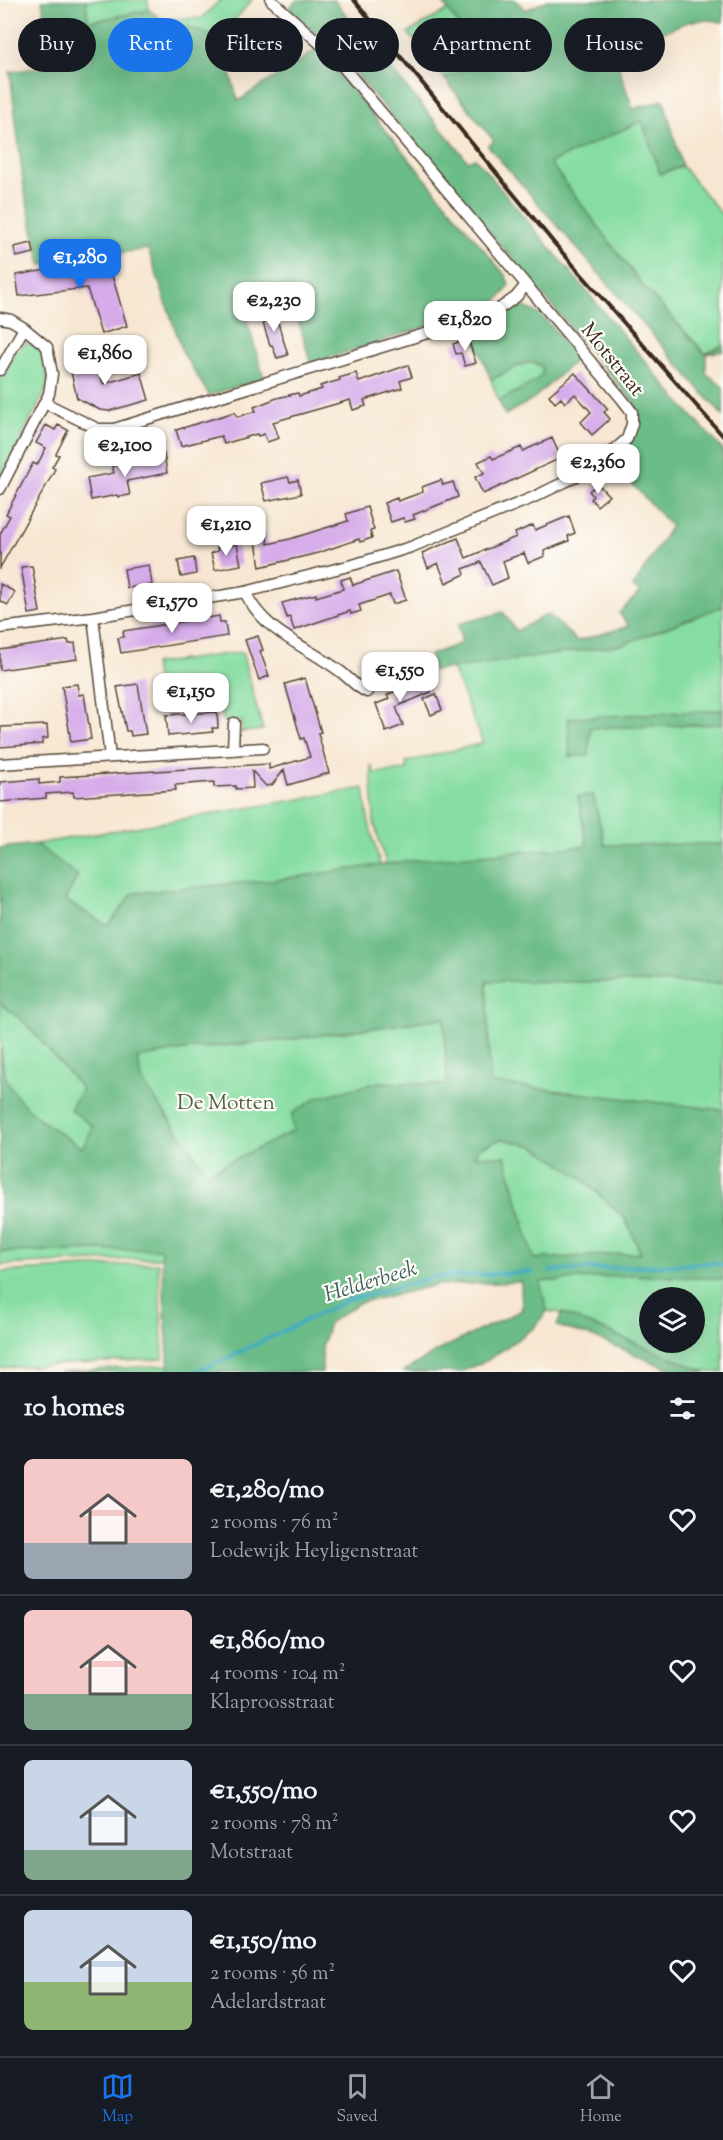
<!DOCTYPE html>
<html lang="en">
<head>
<meta charset="utf-8">
<style>
	:root { --surface:#171b24; --page:#242831; --text:#f1f3f6; --muted:#9ea1a6; --line:#363941; --accent:#1a73e8 }
	body { margin:0; font-family:"Sorts Mill Goudy",serif; background:var(--page); color:var(--text); height:100vh; display:flex; flex-direction:column; font-size:22px; white-space:nowrap }
	* { box-sizing:border-box; margin:0 }
	p { font-size:20px; color:var(--muted) }
	.icon { flex:none; width:33px; height:33px; fill:none; stroke:currentColor; stroke-width:2; stroke-linecap:round; stroke-linejoin:round }
	.map { position:relative; height:1372px; overflow:hidden }
	.side { display:flex; flex-direction:column; background:var(--surface); flex:1 }
	.side>* { flex:none }
	.banner { position:absolute; left:18px; top:18px; width:687px; height:54px; display:flex; gap:12px }
	.controls { position:absolute; left:639px; top:1287px; display:grid; gap:12px }
	.controls a { display:grid; place-items:center; width:66px; height:66px; border-radius:50%; background:var(--surface); box-shadow:0 6px 24px #0002; font-size:30px }
	.price { position:absolute; translate:-50% -51px; padding:0 14px; border-radius:12px; background:#fff; color:#222; font-size:20px; line-height:39px; filter:drop-shadow(0 2px 3px #0008) }
	.price::after { content:''; position:absolute; left:50%; top:36px; width:18px; height:14px; margin-left:-9px; background:inherit; clip-path:polygon(0 0,100% 0,50% 100%) }
	.price.current { background:var(--accent); color:#fff }
	ul { padding:0; list-style:none }
	li { display:flex; align-items:center; gap:18px; height:150px; padding:0 24px }
	li+li { border-top:2px solid var(--line) }
	li span { display:grid; place-items:center; flex:none; width:168px; height:120px; border-radius:9px; color:#555 }
	li>.icon { margin-inline-start:auto }
	span .icon { width:72px; height:72px; fill:#fffc; stroke-width:1 }
	li b { font-size:26px }
	h2 { display:flex; justify-content:space-between; align-items:center; height:72px; padding:0 24px; font-size:26px }
	.tag { padding:0 21px; border-radius:27px; background:var(--surface); box-shadow:0 6px 24px #0002; font-size:21px; line-height:54px }
	.tag.current { background:var(--accent); color:#fff }
	.tab-bar { display:flex; justify-content:space-around; align-items:center; height:84px; border-top:2px solid var(--line); background:var(--surface); font-size:16px; color:var(--muted) }
	.tab-bar a { display:grid; justify-items:center; gap:3px }
	.tab-bar .current { color:var(--accent) }
	.map>svg:first-child { display:block }
</style>
</head>
<body>
<div class="map">
<svg width="723" height="1372" viewBox="0 0 723 1372">
	<rect width="100%" height="100%" fill="#fdfcf7"/>
	<filter id="ink" filterUnits="userSpaceOnUse"><feTurbulence type="fractalNoise" baseFrequency=".0167" numOctaves="2"/><feDisplacementMap in="SourceGraphic" scale="12" xChannelSelector="R" yChannelSelector="G"/><feConvolveMatrix kernelMatrix="1 2 1 2 8 2 1 2 1" color-interpolation-filters="sRGB"/></filter>
	<filter id="wash" filterUnits="userSpaceOnUse"><feTurbulence type="fractalNoise" baseFrequency=".008" numOctaves="4" result="noise"/><feDisplacementMap in="SourceGraphic" scale="24" xChannelSelector="R" yChannelSelector="G"/><feGaussianBlur stdDeviation="1.35" result="paint"/><feColorMatrix in="noise" values="0 0 0 0 0 0 0 0 0 0 0 0 0 0 0 0 0 1.4 0 .05"/><feComposite in="paint" operator="in"/></filter>
	<g filter="url(#wash)">
		<rect width="100%" height="100%" fill="#f7e7d2"/>
		<path fill="#86dda1" stroke="#608460" stroke-width="1.5" fill-rule="evenodd" d="M86,0H148L149,10L88,22Z
			M220,0H252L220,37L162,19L202,18Z
			M448,10L486,63L444,78L408,33Z
			M642,120L660,174L682,166L723,216V345L706,354L643,286L550,163Z
			M26,343L38,346L45,353L48,386L0,479V380L16,350Z
			M534,362L542,367V374L536,381L499,401L491,380L522,364Z
			M723,606V710L568,719L589,728L723,724V844L605,845L593,795L578,797L587,846L386,864L374,822L371,764L374,773L407,770L406,762L483,743L452,668L621,645Z
			M242,652L263,730L242,732V721H223L221,692L159,702L154,664Z
			M364,788L368,819L380,865L282,879L108,926L65,900L78,876L36,844C145,825 255,807 364,788Z
			M487,981L723,983V1110L490,1084Z
			M0,1003L26,1024L82,1089L93,1127L82,1148C56,1130 16,1108 5,1076C0,1053 0,1027 0,1003Z
			M444,1018L447,1085L379,1082L294,1131L207,1173L143,1082L137,1058L190,1049L286,1040Z
			M502,1139L534,1146L580,1177L625,1219L641,1254L534,1259L505,1156H474L480,1147Z
			M161,1249L162,1258L0,1265V1252Z
			M158,1263L163,1359L0,1368V1272Z
			M630,1275L723,1279V1372H706L562,1313L547,1311L540,1282ZM650,1298H694V1342H650Z
			M169,1365V1372H59Z"/>
		<path fill="#6cbc87" stroke="#547352" stroke-width="1.5" fill-rule="evenodd" d="M42,0H86L88,22L149,10L162,19L220,37L238,101L318,49L506,276L509,285C502,299 494,303 480,309L311,364L292,299L264,301L245,314L264,378L209,395L183,353L148,249L41,265L24,189L10,72L92,60L89,40L49,47Z
			M297,0H334L468,161L475,158L680,403L723,450V606L621,645L433,671L430,655L462,643L458,624L503,612L516,631L548,614L577,641L629,626L619,613L640,592L633,587L671,526L610,460C631,443 645,432 635,404L345,61L289,8Z
			M441,0H515L526,10L548,0H723V22C685,15 676,28 644,42C634,47 623,48 613,51L633,109L664,100L682,166L660,174L642,121L550,163L643,286L705,354L723,345V351L706,354V373L723,387V416L488,146L494,141L444,78L486,63Z
			M524,307C548,314 562,341 576,360L532,400L505,415L499,401L536,381L542,374V367L534,362L522,364L491,380L470,327L497,320L515,308Z
			M723,710V724L590,728L589,755L570,757L568,718Z
			M593,795L605,845L723,844V983L487,981L490,1083L723,1110V1279L630,1275L540,1282L547,1311L535,1327L518,1339L488,1360L460,1372H403L439,1350L522,1310L521,1282L437,1285L359,1303L329,1323L322,1346V1372H169L161,1249L0,1252V1048C3,1056 2,1067 5,1075C15,1107 56,1131 82,1148L93,1127L70,1109L82,1089L26,1024L0,1003V848L36,844L78,876L65,900L108,926L133,893L282,879L408,861L587,846L578,796ZM444,1018L447,1085L379,1082L316,1098L292,1114L293,1131L207,1173L143,1082L137,1058L190,1049L286,1040ZM502,1139L534,1146L580,1177L625,1219L641,1253L534,1259L505,1156H474L480,1147Z
			M562,1313L706,1372H677L593,1337L557,1326Z"/>
		<g fill="none" stroke-linecap="round" stroke-linejoin="round">
			<path stroke="#41adc0" stroke-width="4" d="M551,1271L714,1263L723,1265
				M193,1372L217,1363L348,1300L435,1277L533,1272"/>
		</g>
		<g id="blocks">
			<path fill="#d5abe9" d="M262,34L274,61L264,66L263,63L260,64L258,63L247,40Z
				M32,243L34,253L16,257L14,247Z
				M101,261L103,275L111,272L127,326L101,334L87,288L19,296L16,275Z
				M274,310L288,355L277,358L272,345H270L260,314Z
				M468,339L476,363L465,366L461,353L456,354L453,344Z
				M94,352L103,384L141,373L149,400L109,411L100,410L77,398L68,359Z
				M408,365L412,377L400,381L402,388L364,400L366,406L353,410L350,400L273,422L279,438L267,442L264,434L258,436L257,434L224,444L221,436L181,446L176,430L235,412L237,417L256,411L254,407L277,398L298,393L299,396L322,389L320,386L340,380L339,378L356,373L359,382Z
				M575,373L608,409L604,412L610,419L592,435L581,422L591,412L575,394L565,403L561,398L555,403L549,395Z
				M46,425L55,430L58,425L68,430L56,454L59,455L52,467L55,469L46,486L0,568V534L10,516L6,514L33,463L37,465L46,448L36,443Z
				M552,438L561,458L483,494L475,477L484,473L478,462L491,456L493,459L521,447L523,451Z
				M164,454L167,473L127,481L130,495L118,497L117,495L91,500L87,478L114,473L112,466L156,459L155,456Z
				M288,477L290,482L298,480L301,494L266,501L261,483Z
				M441,480L443,485L453,482L458,497L413,515L415,519L405,522L403,518L391,522L384,503L397,498L398,501L423,492L422,487Z
				M598,484L609,496L597,506L591,499L593,496L589,491Z
				M367,507L374,530L370,531L372,538L360,542L359,539L318,553L260,567L255,534L266,532L268,544L290,539L348,521L346,514Z
				M569,516L575,533L568,536L569,541L544,551L545,556L528,563L524,553L503,561L508,578L492,585L481,562L463,569L465,574L446,583L438,563L428,568L422,553L458,538L466,558L516,537L515,533L533,525L535,530Z
				M237,544L241,565L215,570L211,553L218,551L217,548Z
				M194,558L196,574L181,577L178,561Z
				M149,565L152,585L127,588L124,569Z
				M32,566L40,612L29,614L21,567Z
				M396,571L406,600L393,604L390,595L359,605L361,611L351,614L350,611L294,630L290,617L287,618L282,603L316,594V597L343,589L341,580L350,577L353,585Z
				M0,584L15,592L8,605L0,601Z
				M219,616L220,622H225L227,636L121,653L118,638L124,637L123,631Z
				M258,636L263,650L260,651L269,676L259,680L245,640Z
				M68,640L69,644L75,643L77,659L0,670V650Z
				M305,678L321,732L318,733L329,773L288,785L284,770L272,785L266,786L252,771L253,788L236,789V786L214,787V782L175,785L176,790L74,797L73,792L46,794V798L0,802V782L39,779V784L60,782V777L269,764V769L310,757L304,738L301,739L285,684Z
				M416,678L419,686L427,683L431,692L396,707L403,725L386,732L376,704L389,699L387,695L407,686L405,682Z
				M77,684L79,695L84,694L91,739L71,742L62,686Z
				M138,684L146,734L131,736L130,731H126L117,687Z
				M436,694L442,710L431,715L424,699Z
				M217,712L218,728H212L213,732L168,736L166,715Z
				M47,725L48,738L42,739V744L0,747L1,727Z"/>
		</g>
	</g>
	<g filter="url(#ink)">
		<use href="#blocks" fill-opacity="0" stroke="#574639" stroke-width="1.5"/>
		<g fill="none" stroke-linecap="round" stroke-linejoin="round">
			<g stroke="#574639" stroke-width="13">
				<path id="minor" d="M0,318L11,320L24,328L47,347L52,374L49,394L0,489
					M0,370L24,328
					M45,403L98,429H114L493,313L516,297L526,285
					M245,592C265,634 306,645 341,672C350,679 356,687 367,692
					M93,617L110,757
					M0,628L93,617L245,592L356,564L411,547L532,498L575,477L612,452L627,439L632,424V412L622,399L334,56L271,0
					M233,750L234,723
					M0,764L263,748"/>
			</g>
			<use href="#minor" stroke="#fff" stroke-width="10"/>
			<path stroke="#3b2a1e" stroke-width="4" d="M354,0L554,243L723,436"/>
		</g>
	</g>
	<g text-anchor="middle" stroke-width="4.5" stroke-linejoin="round" paint-order="stroke">
		<g font-size="21" fill="#3b2a1e" stroke="#fdfcf7">
			<text transform="translate(613 359) rotate(51)" y="7">Motstraat</text>
		</g>
		<g font-size="21" fill="#526045" stroke="#fdfcf7">
			<text x="226" y="1109">De Motten</text>
		</g>
		<g font-size="22" font-style="italic" fill="#3d5e5f" stroke="#fdfcf7">
			<text transform="translate(370 1280) rotate(-17)" y="8">Helderbeek</text>
		</g>
	</g>
</svg>
<div class="controls">
<a><svg class="icon" aria-label="layers" viewBox="0 0 24 24"><path d="M12 4l9 5-9 5-9-5zM3 14l9 5 9-5"/></svg></a>
</div>
<b class="price current" style="left:80px;top:290px">€1,280</b>
<b class="price" style="left:274px;top:333px">€2,230</b>
<b class="price" style="left:465px;top:352px">€1,820</b>
<b class="price" style="left:105px;top:386px">€1,860</b>
<b class="price" style="left:125px;top:478px">€2,100</b>
<b class="price" style="left:598px;top:495px">€2,360</b>
<b class="price" style="left:226px;top:557px">€1,210</b>
<b class="price" style="left:172px;top:634px">€1,570</b>
<b class="price" style="left:400px;top:703px">€1,550</b>
<b class="price" style="left:191px;top:724px">€1,150</b>
<div class="banner">
<a class="tag">Buy</a>
<a class="tag current">Rent</a>
<a class="tag">Filters</a>
<a class="tag">New</a>
<a class="tag">Apartment</a>
<a class="tag">House</a>
</div>
</div>
<section class="side">
<h2>10 homes<svg class="icon" aria-label="filters" viewBox="0 0 24 24"><path d="M4 7h16M4 17h16"/><circle cx="9" cy="7" r="2"/><circle cx="15" cy="17" r="2"/></svg></h2>
<ul>
<li><span style="background:linear-gradient(#f6c9c9 70%,#9aa5b1 0)"><svg class="icon" aria-label="home" viewBox="0 0 24 24"><path d="M3 11l9-7 9 7M6 9v11h12V9"/></svg></span><div><b>€1,280/mo</b><p>2 rooms · 76 m²</p><p>Lodewijk Heyligenstraat</p></div><svg class="icon" aria-label="heart" viewBox="0 0 24 24"><path d="M12 20l-8-8c-3-5 5-10 8-4 3-6 11-1 8 4z"/></svg></li>
<li><span style="background:linear-gradient(#f6c9c9 70%,#7fa58c 0)"><svg class="icon" aria-label="home" viewBox="0 0 24 24"><path d="M3 11l9-7 9 7M6 9v11h12V9"/></svg></span><div><b>€1,860/mo</b><p>4 rooms · 104 m²</p><p>Klaproosstraat</p></div><svg class="icon" aria-label="heart" viewBox="0 0 24 24"><path d="M12 20l-8-8c-3-5 5-10 8-4 3-6 11-1 8 4z"/></svg></li>
<li><span style="background:linear-gradient(#c9d6e8 75%,#7fa58c 0)"><svg class="icon" aria-label="home" viewBox="0 0 24 24"><path d="M3 11l9-7 9 7M6 9v11h12V9"/></svg></span><div><b>€1,550/mo</b><p>2 rooms · 78 m²</p><p>Motstraat</p></div><svg class="icon" aria-label="heart" viewBox="0 0 24 24"><path d="M12 20l-8-8c-3-5 5-10 8-4 3-6 11-1 8 4z"/></svg></li>
<li><span style="background:linear-gradient(#c9d6e8 60%,#8fb573 0)"><svg class="icon" aria-label="home" viewBox="0 0 24 24"><path d="M3 11l9-7 9 7M6 9v11h12V9"/></svg></span><div><b>€1,150/mo</b><p>2 rooms · 56 m²</p><p>Adelardstraat</p></div><svg class="icon" aria-label="heart" viewBox="0 0 24 24"><path d="M12 20l-8-8c-3-5 5-10 8-4 3-6 11-1 8 4z"/></svg></li>
</ul>
</section>
<nav class="tab-bar">
<a class="current"><svg class="icon" aria-label="map" viewBox="0 0 24 24"><path d="M3 6l6-2 6 2 6-2v14l-6 2-6-2-6 2zM9 4v14M15 6v14"/></svg>Map</a>
<a><svg class="icon" aria-label="saved" viewBox="0 0 24 24"><path d="M7 4h10v16l-5-4-5 4z"/></svg>Saved</a>
<a><svg class="icon" aria-label="home" viewBox="0 0 24 24"><path d="M3 11l9-7 9 7M6 9v11h12V9"/></svg>Home</a>
</nav>
</body>
</html>
